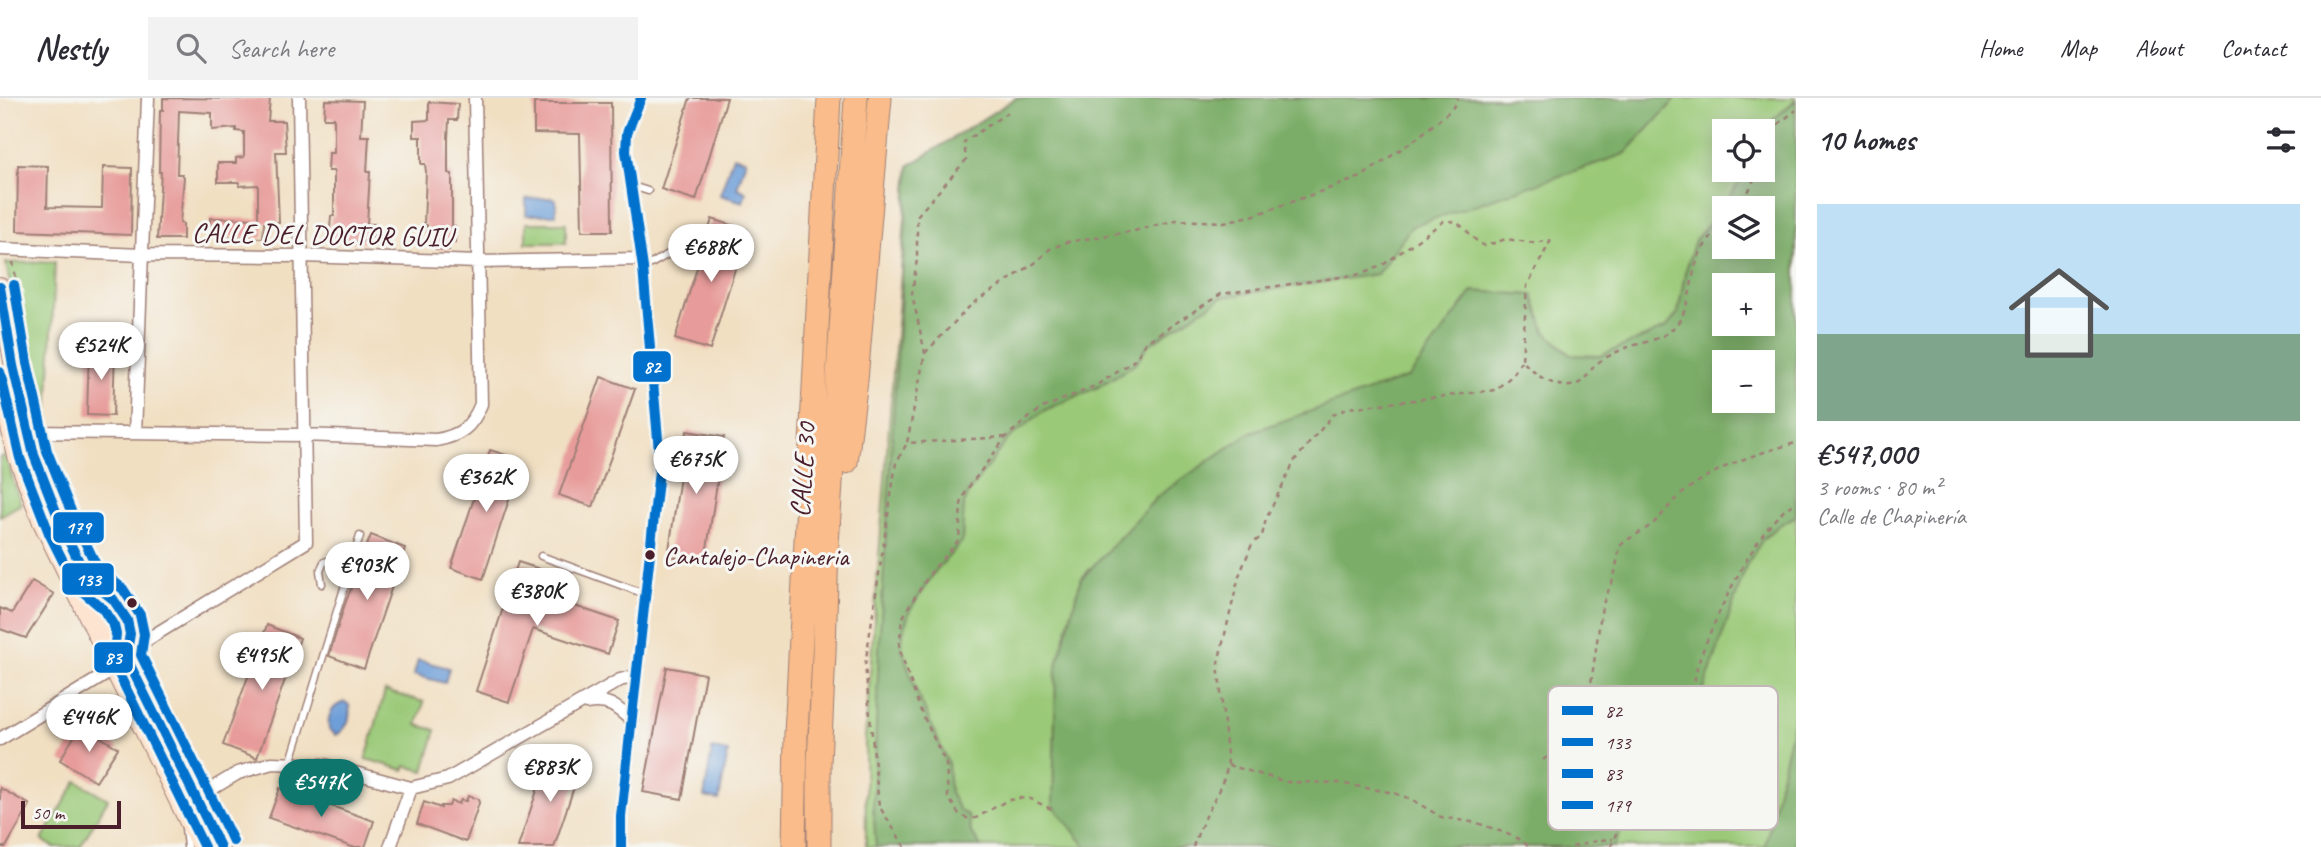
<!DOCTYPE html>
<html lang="en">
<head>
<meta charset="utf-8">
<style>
	:root { --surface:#fff; --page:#f2f2f3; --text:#2b2b33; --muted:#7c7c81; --line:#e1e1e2; --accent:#0f766e }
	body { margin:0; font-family:Caveat,sans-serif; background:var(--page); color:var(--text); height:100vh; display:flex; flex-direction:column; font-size:26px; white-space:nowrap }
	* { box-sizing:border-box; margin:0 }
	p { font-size:23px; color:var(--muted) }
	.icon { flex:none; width:38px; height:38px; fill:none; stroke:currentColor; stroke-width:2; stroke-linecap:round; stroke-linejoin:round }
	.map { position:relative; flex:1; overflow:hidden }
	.side { display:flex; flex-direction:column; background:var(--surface); width:525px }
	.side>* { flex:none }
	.controls { position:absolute; left:1712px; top:21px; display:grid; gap:14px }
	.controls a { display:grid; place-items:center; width:63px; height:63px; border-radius:0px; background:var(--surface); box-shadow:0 4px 18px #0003; font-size:35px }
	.scale { position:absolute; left:21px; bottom:18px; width:100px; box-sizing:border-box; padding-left:7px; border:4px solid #4a1f2b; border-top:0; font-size:19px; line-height:24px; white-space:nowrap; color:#4a1f2b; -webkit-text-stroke:5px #f6f6f2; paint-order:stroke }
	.price { position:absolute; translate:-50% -60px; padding:0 16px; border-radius:24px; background:#fff; color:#222; font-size:23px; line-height:46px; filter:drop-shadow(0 2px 4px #0008) }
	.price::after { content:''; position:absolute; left:50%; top:42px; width:21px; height:16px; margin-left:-10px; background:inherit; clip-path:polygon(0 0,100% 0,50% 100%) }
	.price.selected { background:var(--accent); color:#fff }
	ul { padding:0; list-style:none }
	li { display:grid; align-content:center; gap:14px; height:371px; padding:0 21px }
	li+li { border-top:2px solid var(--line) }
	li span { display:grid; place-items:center; height:217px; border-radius:0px; color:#555 }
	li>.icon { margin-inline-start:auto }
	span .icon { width:126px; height:126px; fill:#fffc; stroke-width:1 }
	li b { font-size:30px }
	h2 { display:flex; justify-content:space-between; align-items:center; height:84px; padding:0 21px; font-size:30px }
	header { display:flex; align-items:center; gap:42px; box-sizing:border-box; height:98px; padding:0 35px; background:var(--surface); border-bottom:2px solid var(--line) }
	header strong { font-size:33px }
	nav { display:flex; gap:38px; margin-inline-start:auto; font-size:24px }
	.search { width:490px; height:63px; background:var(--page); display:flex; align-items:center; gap:18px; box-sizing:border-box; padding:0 24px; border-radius:0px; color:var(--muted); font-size:26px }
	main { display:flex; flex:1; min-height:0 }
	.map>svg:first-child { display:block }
</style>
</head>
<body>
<header>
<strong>Nestly</strong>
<div class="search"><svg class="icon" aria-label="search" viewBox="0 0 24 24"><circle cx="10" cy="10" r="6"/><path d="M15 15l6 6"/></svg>Search here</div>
<nav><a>Home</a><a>Map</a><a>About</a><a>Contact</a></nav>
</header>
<main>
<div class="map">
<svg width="1796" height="749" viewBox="0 0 1796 749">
	<rect width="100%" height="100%" fill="#f6f6f2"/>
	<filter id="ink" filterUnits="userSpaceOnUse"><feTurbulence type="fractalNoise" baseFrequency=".0143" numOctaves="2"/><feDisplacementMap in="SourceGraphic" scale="14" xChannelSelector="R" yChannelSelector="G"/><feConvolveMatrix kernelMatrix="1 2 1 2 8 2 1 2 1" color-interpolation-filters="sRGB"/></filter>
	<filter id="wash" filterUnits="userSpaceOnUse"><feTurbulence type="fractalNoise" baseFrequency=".00686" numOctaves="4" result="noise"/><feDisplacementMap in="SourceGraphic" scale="28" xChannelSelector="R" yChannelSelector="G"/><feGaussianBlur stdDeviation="1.57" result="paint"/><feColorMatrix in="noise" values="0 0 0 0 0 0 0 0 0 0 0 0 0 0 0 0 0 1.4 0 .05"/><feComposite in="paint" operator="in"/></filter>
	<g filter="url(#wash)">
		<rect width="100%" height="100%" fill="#f1dfc2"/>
		<path fill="#9ac977" stroke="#727451" stroke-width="2" fill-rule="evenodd" d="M1016,0H1796V749H866L865,641L909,68ZM1724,33H1762V72H1724ZM1724,110H1762V149H1724ZM1724,187H1762V226H1724ZM1724,264H1762V303H1724Z
			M526,125H566V145H526Z
			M55,164L48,322L24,264L6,165Z
			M5,358L21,406L0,418V359Z
			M385,593L424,604L417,627L436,632L424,673L406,668L404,672L366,661Z
			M77,683L108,701L80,749H54L42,742Z"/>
		<path fill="#7bad68" stroke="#62664a" stroke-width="2" fill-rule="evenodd" d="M1016,0H1677L1625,56L1412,128L1377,176L1222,199L1148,247L1138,263L1124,273L1098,289L1045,312L1008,341L969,394L964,406L962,443L934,475L910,512L903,534L902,550L915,590L948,665L950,695L960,713L968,717L971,734L981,749H876L873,709L879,550L909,68Z
			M1796,2V418L1781,426L1763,441L1747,466L1688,638L1623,725L1614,749H1086L1053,707L1056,571L1081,481L1158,398L1251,334L1409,279L1473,193L1533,197L1545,233L1570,257L1600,258L1666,230L1678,215L1685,175L1695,142L1725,107L1747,72H1762V31ZM1762,110V149H1724V110ZM1724,187H1762V226H1724ZM1724,264H1762V303H1724Z
			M1796,611V749H1765Z"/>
		<path fill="#6e9fd8" stroke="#5c5f82" stroke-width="2" d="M733,58L746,62L737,90L746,94L743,104L720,97Z
			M550,100L556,101V117H526V101Z
			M418,562L449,570L445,585L414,577Z
			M345,604L349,607C351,620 347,631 336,637L329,631C327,618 332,608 345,604Z
			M712,651L728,654L719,702L704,699Z"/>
		<g id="blocks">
			<path fill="#e79b9a" d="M163,0L270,1L268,23H284L286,54H276L279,124L264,125L263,140L210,138V120L258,121V87L239,88V84H218V65H236V60L244,59V34L236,33V30L212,32V15L179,13L177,76H182L184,79L180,125L183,126V141H157L161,74H159L160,12H163Z
				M690,0H727L696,102L661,91Z
				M325,2L363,3L361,38H369L367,74H370L367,126H374L373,144L329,143L331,118H334V73H328L329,55H334V20H324Z
				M429,4L458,6L457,22H449L448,40V75L452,76V128H455V145H449V152L436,151V145L427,144V127H424L426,74L425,66H421V39H414V23L429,22Z
				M534,5H611L612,133H582L580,36L534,35Z
				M18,67L48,68L47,109L102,110L103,69L132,70L131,137L17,133Z
				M712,121L747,132L710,252L675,241Z
				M89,250L115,251L113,318L87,317Z
				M601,279L635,291L593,409L559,397Z
				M687,333L724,339L705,464L668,458Z
				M490,352L522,362L483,481L451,470Z
				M371,437L405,450L364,571L329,558L344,509Z
				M518,464L564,479L557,502L619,523L608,556L533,531L509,604L476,593Z
				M32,483L54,496L26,540L0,531V510L12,515Z
				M267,527L300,540L257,660L223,647Z
				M667,569L705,576L682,701L643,694Z
				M81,627L118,650L96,684L60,662Z
				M549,657L581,668L554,749H518Z
				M0,690L30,707L6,749H0Z
				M280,690L374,723L365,749H352L269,720Z
				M468,698L478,701L479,705L466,744L417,726L424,704L441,710V708H449L451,703L459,706L461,702L466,703Z"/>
		</g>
	</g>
	<g filter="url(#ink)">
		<use href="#blocks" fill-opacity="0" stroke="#9e7f76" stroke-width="2"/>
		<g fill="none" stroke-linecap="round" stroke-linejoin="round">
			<g stroke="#9e7f76" stroke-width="9">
				<path id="service" d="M632,88L648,93
					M644,170L691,143
					M541,458L645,496
					M322,486L320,473L324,464L335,461L353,464
					M98,489C118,506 136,525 128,553
					M290,666L360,438
					M185,730L187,749"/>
			</g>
			<g stroke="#9e7f76" stroke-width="15">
				<path id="minor" d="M0,151L142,157L302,158L479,164L642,161
					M28,334L303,337L436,342C460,338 472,329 481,306L475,0
					M135,335L148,0
					M586,605C608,601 616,608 632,623
					M0,641L113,572L143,544L306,444L299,0
					M196,700L238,675L272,665L325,667L411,690L448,681L620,582L636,578
					M390,749L411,690
					M621,749V718L660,364L643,170L626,53L627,35L641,0"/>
			</g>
			<g stroke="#9e7f76" stroke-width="20">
				<path id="secondary" d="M0,189L20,303L43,381L87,480L220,749
					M0,288L17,358L42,424L201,749"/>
			</g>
			<g stroke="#9e7f76" stroke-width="25">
				<path id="motorway" d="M846,364L856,282L880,0
					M794,749L796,636L829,0
					M819,749V665L824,555L827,447L856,0"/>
			</g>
			<path stroke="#9e7f76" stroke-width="2.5" stroke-dasharray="5 5" stroke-linecap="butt" d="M1762,62L1772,31L1796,12
				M1737,110L1746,99L1758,72
				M1551,142L1527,188L1522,262C1534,277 1563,298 1582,283C1588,278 1591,271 1596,266C1603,261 1612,256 1619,253C1639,243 1662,245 1677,226C1691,207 1690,182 1698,160C1703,147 1714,136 1724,126
				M13,164L18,192
				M925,255L972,206L1035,165L1050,151L1067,144L1134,133L1177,122L1224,124L1255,117L1361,79L1417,40L1452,11L1458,0
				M1006,339L907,345L925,255L912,196L917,161V118L966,62L964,44L1011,12
				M1543,662L1568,643L1595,608L1591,586L1602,508L1614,479L1620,448C1629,439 1641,435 1651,427C1661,420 1668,408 1678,399C1712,370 1753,356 1796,345
				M1228,667L1287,684L1339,685L1394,695L1411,701L1441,719L1477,725L1497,732L1517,740L1530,749
				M1051,711L1031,701L1018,700L1006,703L976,720H966L958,715L948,699L946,666L920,611L899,550L902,522L907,511L932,473L959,442L961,406L966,393L1006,339L1030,319L1043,310L1097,287L1122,271L1136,261L1146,244L1221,196L1362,176L1383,167L1444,123C1465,121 1468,141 1485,148L1506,141L1534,145L1551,142
				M905,749L879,708L865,567L896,365L907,345
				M1193,749C1202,720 1221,695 1228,667L1218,565L1239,478L1252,446L1262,438L1266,421L1295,362L1333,317L1348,310L1495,292L1513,277L1522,262
				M1572,749L1600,742L1613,741
				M1611,749L1621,722L1685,636C1695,613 1691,587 1699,563C1712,526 1760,419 1796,405"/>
			<use href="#service" stroke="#fff" stroke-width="6"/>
			<use href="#minor" stroke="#fff" stroke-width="12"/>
			<use href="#secondary" stroke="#fde4d0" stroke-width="18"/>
			<use href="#motorway" stroke="#f9bc8a" stroke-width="23"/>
			<g stroke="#f6f6f2" stroke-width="16">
				<path id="bus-1" d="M621,749V718L660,364L643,170L626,53L627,35L641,0"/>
			</g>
			<g stroke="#f6f6f2" stroke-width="16">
				<path id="bus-2" d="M0,189L13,268L34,357L62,429L87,480L113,501L127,522L130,536L126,559L220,749"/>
			</g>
			<g stroke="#f6f6f2" stroke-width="16">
				<path id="bus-3" d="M0,274L20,360L49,435L75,487L103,511L114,528L116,536L113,564L204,749"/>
			</g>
			<g stroke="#f6f6f2" stroke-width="16">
				<path id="bus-4" d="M14,187L27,265L47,353L75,423L98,471L123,491L140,517L144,536L141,557L233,743"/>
			</g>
			<use href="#bus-1" stroke="#0072ce" stroke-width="10"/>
			<use href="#bus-2" stroke="#0072ce" stroke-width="10"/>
			<use href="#bus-3" stroke="#0072ce" stroke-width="10"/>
			<use href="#bus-4" stroke="#0072ce" stroke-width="10"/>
		</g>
	</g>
	<g fill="#4a1f2b" stroke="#f6f6f2" stroke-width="2.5">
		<circle cx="650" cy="457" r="6"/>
		<circle cx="132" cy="505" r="6"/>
	</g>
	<g text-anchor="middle" stroke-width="6" stroke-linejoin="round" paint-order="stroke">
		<g font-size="26" fill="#4a1f2b" stroke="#f6f6f2" text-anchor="start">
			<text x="663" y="467">Cantalejo-Chapineria</text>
		</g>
		<g font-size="28" fill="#4a1f2b" stroke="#f6f6f2">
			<text transform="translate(322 136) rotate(1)" y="10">CALLE DEL DOCTOR GUIU</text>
			<text transform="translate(802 372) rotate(-86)" y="10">CALLE 30</text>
		</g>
	</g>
	<rect x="1548" y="588" width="230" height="144" rx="10" fill="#f6f6f2" stroke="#c2b6b6" stroke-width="2"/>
	<rect x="1562" y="608" width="31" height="9" fill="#0072ce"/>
	<rect x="1562" y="640" width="31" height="8" fill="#0072ce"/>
	<rect x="1562" y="671" width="31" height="9" fill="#0072ce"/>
	<rect x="1562" y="703" width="31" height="8" fill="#0072ce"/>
	<g font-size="19" fill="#4a1f2b">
		<text x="1605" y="619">82</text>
		<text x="1605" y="651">133</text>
		<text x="1605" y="682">83</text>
		<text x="1605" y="714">179</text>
	</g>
	<g stroke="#f6f6f2" stroke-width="2.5">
		<rect x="632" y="252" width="40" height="33" rx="7" fill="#0072ce"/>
		<rect x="52" y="413" width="53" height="33" rx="7" fill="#0072ce"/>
		<rect x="61" y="464" width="54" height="34" rx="7" fill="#0072ce"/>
		<rect x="93" y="543" width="41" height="33" rx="7" fill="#0072ce"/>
	</g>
	<g font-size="19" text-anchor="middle" font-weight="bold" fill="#fff">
		<text x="652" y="275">82</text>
		<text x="78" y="436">179</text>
		<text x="88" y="488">133</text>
		<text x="113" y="566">83</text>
	</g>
</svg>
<div class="controls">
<a><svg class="icon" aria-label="locate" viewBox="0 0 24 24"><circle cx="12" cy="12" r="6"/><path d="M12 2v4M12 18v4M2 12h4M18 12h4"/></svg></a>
<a><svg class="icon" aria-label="layers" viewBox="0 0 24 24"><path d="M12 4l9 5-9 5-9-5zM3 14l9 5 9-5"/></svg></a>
<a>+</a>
<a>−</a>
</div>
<div class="scale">50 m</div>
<b class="price" style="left:711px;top:186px">€688K</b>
<b class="price" style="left:101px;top:284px">€524K</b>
<b class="price" style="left:696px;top:398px">€675K</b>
<b class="price" style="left:486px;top:416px">€362K</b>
<b class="price" style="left:367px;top:504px">€903K</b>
<b class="price" style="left:537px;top:530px">€380K</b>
<b class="price" style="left:262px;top:594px">€495K</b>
<b class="price" style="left:89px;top:656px">€446K</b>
<b class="price" style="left:550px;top:706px">€883K</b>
<b class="price selected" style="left:321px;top:721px">€547K</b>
</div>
<section class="side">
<h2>10 homes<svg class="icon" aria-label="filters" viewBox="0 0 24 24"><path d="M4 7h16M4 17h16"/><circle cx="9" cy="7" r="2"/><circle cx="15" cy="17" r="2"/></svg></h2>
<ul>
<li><span style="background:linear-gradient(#bfe0f5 60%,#7fa58c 0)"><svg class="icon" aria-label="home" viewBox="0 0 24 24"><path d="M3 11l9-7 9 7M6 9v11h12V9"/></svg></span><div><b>€547,000</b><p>3 rooms · 80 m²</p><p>Calle de Chapinería</p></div></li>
</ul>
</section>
</main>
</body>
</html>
